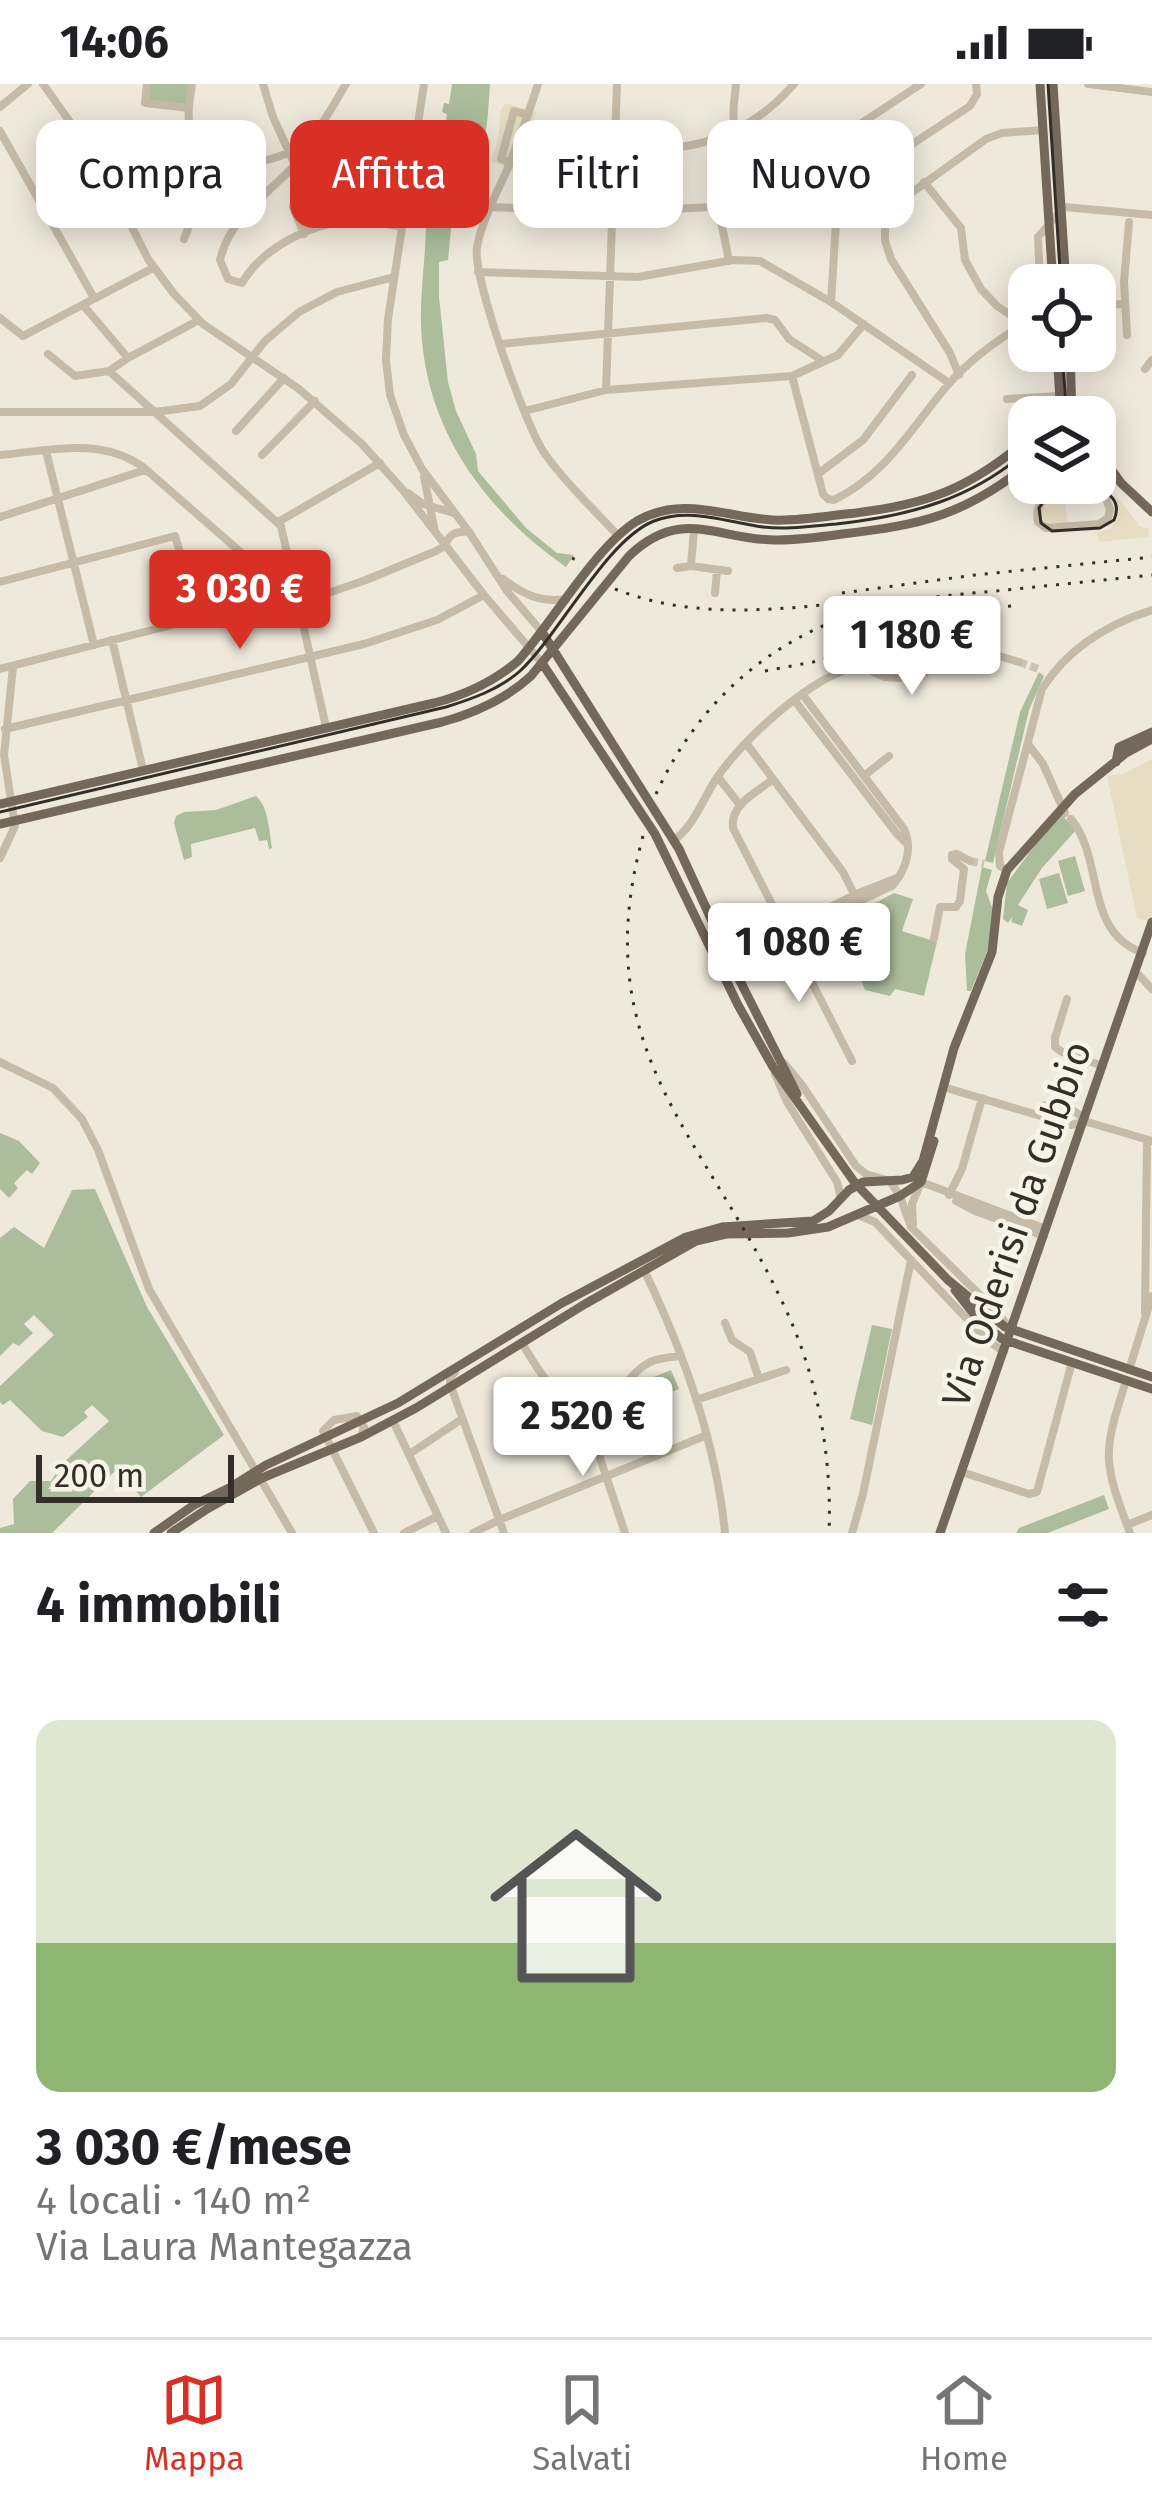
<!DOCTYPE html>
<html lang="it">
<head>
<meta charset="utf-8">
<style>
	:root { --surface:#fff; --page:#f6f6f6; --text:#202124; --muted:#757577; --line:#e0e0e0; --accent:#d93025 }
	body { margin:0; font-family:"Fira Sans",sans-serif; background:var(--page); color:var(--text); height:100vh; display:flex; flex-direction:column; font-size:45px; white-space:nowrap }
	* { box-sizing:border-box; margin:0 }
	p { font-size:39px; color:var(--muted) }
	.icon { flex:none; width:66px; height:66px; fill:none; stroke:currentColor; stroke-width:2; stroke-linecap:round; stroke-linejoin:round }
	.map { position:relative; height:1449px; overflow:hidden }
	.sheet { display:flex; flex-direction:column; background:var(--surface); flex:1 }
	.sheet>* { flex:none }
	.top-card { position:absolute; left:36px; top:36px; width:1080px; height:108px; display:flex; gap:24px }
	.tools { position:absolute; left:1008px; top:180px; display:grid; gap:24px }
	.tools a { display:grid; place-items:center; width:108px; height:108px; border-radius:24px; background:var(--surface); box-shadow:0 6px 30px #0003; font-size:60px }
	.scale { position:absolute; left:36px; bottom:30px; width:198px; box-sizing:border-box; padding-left:12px; border:6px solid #342e28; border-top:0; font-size:33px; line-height:42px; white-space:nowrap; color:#342e28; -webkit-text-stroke:9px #f7f3e7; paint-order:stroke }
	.price { position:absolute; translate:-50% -102px; padding:0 27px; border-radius:12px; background:#fff; color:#222; font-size:39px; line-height:78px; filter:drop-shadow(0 3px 6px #0008) }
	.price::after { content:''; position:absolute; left:50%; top:72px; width:36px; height:27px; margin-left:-18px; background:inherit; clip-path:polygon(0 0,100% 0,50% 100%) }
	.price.active { background:var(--accent); color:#fff }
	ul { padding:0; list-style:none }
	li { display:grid; align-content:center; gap:24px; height:636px; padding:0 36px }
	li+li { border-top:3px solid var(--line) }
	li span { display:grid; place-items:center; height:372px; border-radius:24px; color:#555 }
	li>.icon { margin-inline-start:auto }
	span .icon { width:216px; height:216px; fill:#fffc; stroke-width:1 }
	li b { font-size:51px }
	h2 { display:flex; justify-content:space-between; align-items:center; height:144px; padding:0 36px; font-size:51px }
	.chip { padding:0 42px; border-radius:24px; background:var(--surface); box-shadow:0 6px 30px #0003; font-size:42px; line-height:108px }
	.chip.active { background:var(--accent); color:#fff }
	.status { display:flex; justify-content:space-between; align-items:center; height:84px; padding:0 60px; background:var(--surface); direction:ltr }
	.status svg { height:33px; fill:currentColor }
	.dock { display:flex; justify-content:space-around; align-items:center; height:168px; border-top:3px solid var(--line); background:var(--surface); font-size:33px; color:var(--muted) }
	.dock a { display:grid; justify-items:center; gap:6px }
	.dock .active { color:var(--accent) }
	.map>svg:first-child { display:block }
</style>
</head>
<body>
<div class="status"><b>14:06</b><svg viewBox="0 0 49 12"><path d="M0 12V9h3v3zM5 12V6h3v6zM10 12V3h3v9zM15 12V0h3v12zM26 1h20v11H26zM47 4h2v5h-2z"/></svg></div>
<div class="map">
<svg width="1152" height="1449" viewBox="0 0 1152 1449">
	<rect width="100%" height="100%" fill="#efe9db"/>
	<path fill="#acbd9c" d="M147,0H192L189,24L145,19Z
		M452,0H490C487,44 487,82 454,114L448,176L439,178V213L448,298L456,327L476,370L478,387L526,444L557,469L574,471L566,483C483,425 424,344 421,240C420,205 426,172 426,138L415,136L417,119L428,113L431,101H437L447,30L442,28L444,19L449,20Z
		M133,52L136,73L108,77L94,56Z
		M1039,588L1044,592L1029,626L993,779L985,777L1020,628Z
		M256,712C269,724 269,747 272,764L269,765L267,756L259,757L255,744L191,760L192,773L184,776L188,791L174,739L176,732L184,728L216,726Z
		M1062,731L1076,746L1042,784L1018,821L1028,826L1022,842L1011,838L1013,832L1008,839L1003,835L1007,799L1037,758Z
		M1075,772L1085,807L1068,812L1058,777Z
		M982,783L992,786L986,807L993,826L988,865L971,907H967L965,870Z
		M1059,789L1068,819L1047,825L1039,795Z
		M894,809L913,815L902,847L937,858L924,912L895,905L890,912L865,906L840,838Z
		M0,1049L19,1057L40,1079L32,1090L27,1086L14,1099L18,1104L9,1114L0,1105Z
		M95,1105L147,1223L224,1351L141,1413L116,1386L52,1449H0V1444L14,1440L13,1415L30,1397H51L62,1380L109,1337L92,1321L84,1328L88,1333L63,1353L42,1347L10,1316L3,1321L0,1318V1302L54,1251L34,1231L24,1240L33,1249L19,1262L13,1259L0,1272V1154L14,1143L44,1164L72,1106Z
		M872,1241L892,1245L872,1341L850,1335Z
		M671,1286L679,1305L647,1318L639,1299Z
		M1104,1411L1109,1425L1048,1449H1016L1019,1444Z"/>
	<path fill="#e6ddc3" d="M505,19L536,28L516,88L491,77L499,53L500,28Z
		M1064,408L1068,440L1047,441L1041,430L1044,420Z
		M1115,410L1140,442L1149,445L1148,453L1099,458L1097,449L1110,445L1119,432Z
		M1152,675V838L1137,834L1107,692L1123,690Z"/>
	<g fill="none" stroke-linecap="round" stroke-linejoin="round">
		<path stroke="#cac4b7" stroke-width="8" stroke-dasharray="8 4" stroke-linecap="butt" d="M1019,578L1041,586
			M970,777L984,780"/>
		<path stroke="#c6bba8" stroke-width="8" d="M43,0L100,80L148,175L174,210L203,240L299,305L362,360L402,405L484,511L542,579
			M147,0L145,19L189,24
			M192,0C190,15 186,33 191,48C205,92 271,82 300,62C321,47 333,21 346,0
			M263,0L273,33L295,81C267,111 230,133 220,176L228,195L242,199C263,163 313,138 354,137C370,136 386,140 402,143
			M424,0L388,235L386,276L390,311L404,351L422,385L469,448L507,507L542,548
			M538,0C529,29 518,58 507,86C496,111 482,136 477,163C472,192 526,344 545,370C566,400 594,425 618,452
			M736,0C735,12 732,27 734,39C738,69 774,87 801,79L921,0
			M1088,0L1152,8
			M0,23L28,0
			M0,47L94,214
			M310,53L325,67L345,80
			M520,54C623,65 717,89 794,0
			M510,78L501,75L514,27L528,31
			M924,98L961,144L965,176L981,205L997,222L1024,240
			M41,118L100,80
			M293,123L304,150
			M491,123L611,128L712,123L719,127L729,177
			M184,155L216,73
			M478,188L638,193L733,176L760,177L831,218L949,299
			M1040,201L1038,153L1064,123L1152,131
			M831,218L837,122L844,107L853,99L970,22L977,10L976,0
			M83,221L128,274
			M1095,221L1125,220
			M0,234L23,252L153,184
			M1127,251L1124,198L1129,138
			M501,260L767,234L775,236L789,255L823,277
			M48,270L75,292L109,287L128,274L199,236
			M1145,285L1152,276
			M109,287L281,442L326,643
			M959,291L950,269L891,175L885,157V144L890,130L900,117L986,55L1002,49L1043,46
			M792,292L823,410L828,415L834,416C887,390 911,344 947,302C969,276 1000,254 1029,237
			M606,306L617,0
			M1007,315L1059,312
			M525,327L606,306L792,292L838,271L864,240
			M0,328H154L200,322L231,300L265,257L299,228L337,208L394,193
			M236,347L284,294
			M46,367L94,561
			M0,371C49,367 100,352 143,383L276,499H294
			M262,371L315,317
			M818,390L863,356L912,291
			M424,393L435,448
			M1066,399C1051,411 1033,416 1038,438L1046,444L1099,440L1108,434L1110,425L1106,415L1078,399
			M408,409L423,420L454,429
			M0,433L145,386
			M278,438L380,379
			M691,482L694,445
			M677,484L691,482L728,487
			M503,495C523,510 540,519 566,515
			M272,496L278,522
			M0,498L175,452L199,534
			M715,509L717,486
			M112,556L143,686
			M0,585L199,534L311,515L366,496L436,467L445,462C449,449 457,447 469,448
			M795,617L897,750L908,761
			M5,645L364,560L437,536L484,511
			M746,659L843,788L858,818
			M1028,660L1043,680L1065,729
			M864,692L889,672
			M718,693L740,721
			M772,696C756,709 730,720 733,744L852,977
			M1071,735C1105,776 1083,847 1143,869
			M674,756C694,742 703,715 716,695C742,656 813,590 860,582L885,593L898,594L916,591L972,569H989L1019,578
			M952,771L957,770L970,777
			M0,774L15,742L4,671L13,583
			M1007,786L1000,782L999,768L1042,605C1067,565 1108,540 1152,526
			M934,854L940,823H956L960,817L964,785L952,775V771
			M729,874L854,811L897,794
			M731,878L892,802C906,786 913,765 904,745L803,611
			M1136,888L1152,905
			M1067,915L1055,954V963L1062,968L1103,982
			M0,978L53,1004L82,1035L98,1066L149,1205L292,1449
			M784,979L802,1001L856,1082L866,1090L890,1097L900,1112L911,1143L995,1226L1010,1244
			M775,990L787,1018L837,1098L841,1114
			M943,1003L1071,1041L1083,1038
			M1040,1030L1042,1022C1055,1019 1079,1025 1084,1037L1152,1057
			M949,1111L962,1085L982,1014
			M956,1117L975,1127L1044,1152
			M858,1131L875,1138L986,1255L1004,1268
			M913,1140L912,1120L921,1098L1046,1145
			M644,1186C684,1269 716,1357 725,1449
			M1145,1229L1147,1056
			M725,1239L732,1256L750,1268L759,1295
			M522,1259C539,1288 552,1310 584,1326C623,1320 623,1292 650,1278C659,1274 672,1273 681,1272
			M1129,1286L1152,1212
			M455,1288L450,1294V1300L504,1449
			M1126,1297C1102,1371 1103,1377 1130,1449
			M696,1316L786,1286
			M584,1326L625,1449
			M393,1337L446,1449
			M361,1353L364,1343L357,1332L334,1336L323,1347L374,1449
			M411,1369L462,1335
			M962,1388L1029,1410L1037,1408L1072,1278
			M1127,1441L1152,1431
			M404,1449L438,1432
			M473,1449L499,1436L707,1351
			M852,1449L863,1410L911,1176"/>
		<path stroke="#74685a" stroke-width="9" d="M1040,0L1053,201
			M1053,0L1066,201
			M1057,267L1061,333
			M1070,267L1072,333
			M1095,363L1121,399L1152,428
			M542,548L679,765L735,887L797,1010
			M542,579L655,750L738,921L773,983L855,1099L948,1196L1005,1243L1152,1293
			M1116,678L1119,663L1152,648
			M0,720L434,619C465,611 493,598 518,577C552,539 596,462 637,437C682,411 725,433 772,436C794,437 815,434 837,431C920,422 964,410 1029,354
			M0,740L442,638C474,629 506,615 531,592L629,472C682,421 719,457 777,456C799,456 821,453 842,450C922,441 965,431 1029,380
			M955,1206L977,1234L1002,1255L1152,1305
			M154,1449L194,1421L229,1404L266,1381L398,1319L562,1219L686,1153L722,1143L813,1137L829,1127L849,1106L863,1098L902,1096L913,1093L923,1077L954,964L992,868L998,813L1007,786L1075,710L1126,669L1152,655
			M171,1449L207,1425L262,1394L361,1353L416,1324L585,1220L696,1157L726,1150L788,1149L828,1143L900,1112L921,1098L934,1057
			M940,1449L1152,838"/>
		<path stroke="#342e28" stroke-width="3" d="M1048,0L1061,201
			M1062,267L1067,333
			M1067,399L1045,415L1039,424L1041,439L1052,447L1100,444L1114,436C1123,415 1106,408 1091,399
			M0,728L446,623C472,615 500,605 520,587C560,550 606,456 654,437C690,423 726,438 763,443C787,446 812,442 836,440C910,432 973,415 1029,365"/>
		<path stroke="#342e28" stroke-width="3" stroke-dasharray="3 9" stroke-linecap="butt" d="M572,474L582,479
			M615,505C697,537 778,525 864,517
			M842,509L975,491L1152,473
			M765,587L813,578L937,537L1015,521
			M656,710C699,615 777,548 879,523C920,513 964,510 1006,506C1055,501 1103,496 1152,491
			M643,752C584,966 706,1051 786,1226C818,1295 832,1373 829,1449"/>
	</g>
	<g text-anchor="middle" stroke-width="9" stroke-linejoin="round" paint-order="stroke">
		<g font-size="39" fill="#342e28" stroke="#f7f3e7">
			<text transform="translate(1016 1140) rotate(-71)" y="14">Via Oderisi da Gubbio</text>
		</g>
	</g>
</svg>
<div class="tools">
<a><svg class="icon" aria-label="locate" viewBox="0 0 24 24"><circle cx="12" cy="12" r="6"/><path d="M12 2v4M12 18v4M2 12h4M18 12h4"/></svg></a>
<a><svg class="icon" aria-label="layers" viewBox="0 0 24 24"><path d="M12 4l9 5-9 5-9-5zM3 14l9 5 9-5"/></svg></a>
</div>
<div class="scale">200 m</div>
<b class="price active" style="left:240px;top:568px">3 030 €</b>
<b class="price" style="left:912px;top:614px">1 180 €</b>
<b class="price" style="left:799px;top:921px">1 080 €</b>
<b class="price" style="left:583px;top:1395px">2 520 €</b>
<div class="top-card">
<a class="chip">Compra</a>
<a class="chip active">Affitta</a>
<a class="chip">Filtri</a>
<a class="chip">Nuovo</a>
</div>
</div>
<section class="sheet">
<h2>4 immobili<svg class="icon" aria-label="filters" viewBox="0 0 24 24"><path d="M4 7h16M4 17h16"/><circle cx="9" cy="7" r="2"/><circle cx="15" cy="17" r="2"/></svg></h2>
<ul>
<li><span style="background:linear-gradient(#dfe7d0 60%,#8fb573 0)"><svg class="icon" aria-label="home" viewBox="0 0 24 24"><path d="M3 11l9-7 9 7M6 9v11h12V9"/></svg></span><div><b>3 030 €/mese</b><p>4 locali · 140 m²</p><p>Via Laura Mantegazza</p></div></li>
</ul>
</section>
<nav class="dock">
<a class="active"><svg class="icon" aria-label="map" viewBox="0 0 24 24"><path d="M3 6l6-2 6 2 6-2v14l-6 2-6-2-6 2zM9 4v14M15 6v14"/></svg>Mappa</a>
<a><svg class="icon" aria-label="saved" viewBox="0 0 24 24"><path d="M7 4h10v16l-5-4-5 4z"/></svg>Salvati</a>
<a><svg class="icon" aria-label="home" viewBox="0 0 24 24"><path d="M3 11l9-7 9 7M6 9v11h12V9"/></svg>Home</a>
</nav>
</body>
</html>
